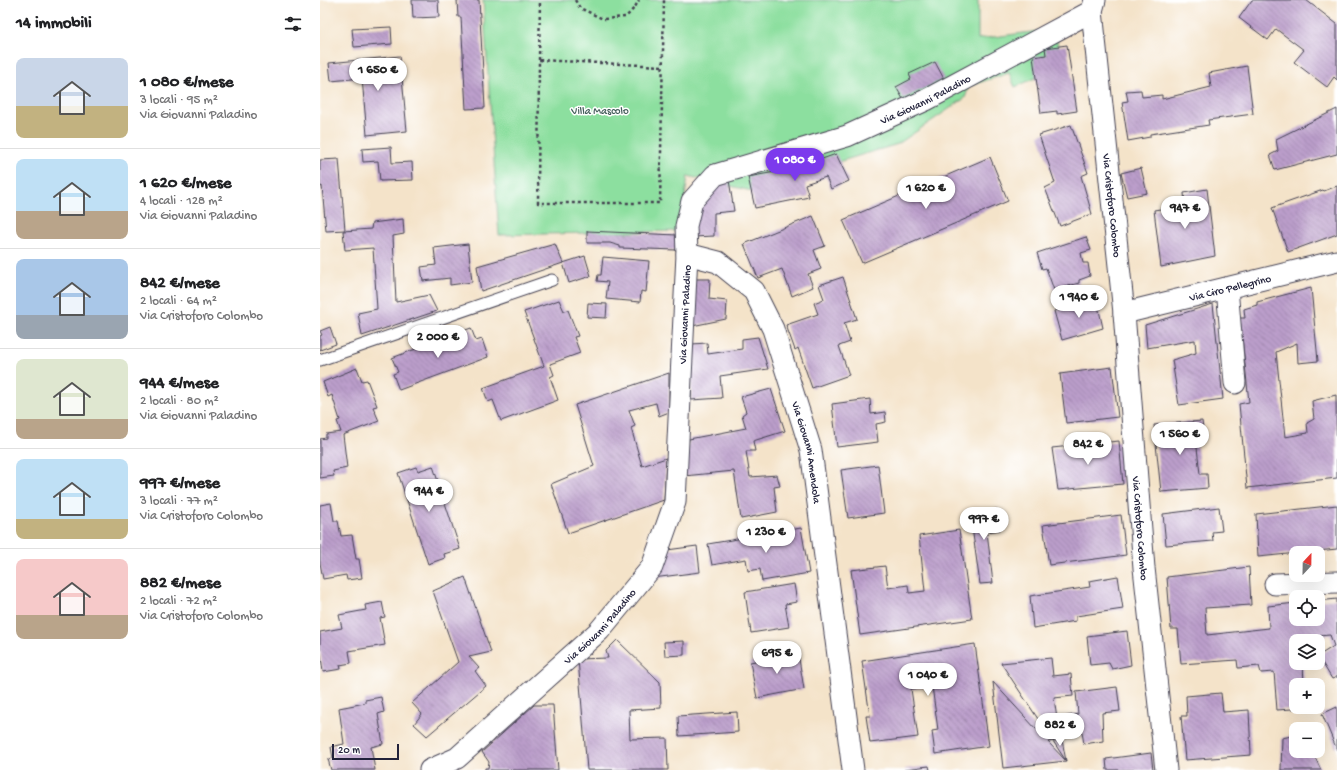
<!DOCTYPE html>
<html lang="it">
<head>
<meta charset="utf-8">
<style>
	:root { --surface:#fff; --page:#f6f6f6; --text:#202124; --muted:#757577; --line:#e0e0e0; --accent:#7c3aed }
	body { margin:0; font-family:"Gochi Hand",sans-serif; background:var(--page); color:var(--text); height:100vh; display:flex; flex-direction:column; font-size:15px; white-space:nowrap }
	* { box-sizing:border-box; margin:0 }
	p { font-size:13px; color:var(--muted) }
	.icon { flex:none; width:22px; height:22px; fill:none; stroke:currentColor; stroke-width:2; stroke-linecap:round; stroke-linejoin:round }
	.map { position:relative; flex:1; overflow:hidden }
	.panel { display:flex; flex-direction:column; background:var(--surface); width:320px }
	.panel>* { flex:none }
	.needle { width:26px; rotate:22deg }
	.controls { position:absolute; left:969px; top:546px; display:grid; gap:8px }
	.controls a { display:grid; place-items:center; width:36px; height:36px; border-radius:8px; background:var(--surface); box-shadow:0 4px 16px #0002; font-size:20px }
	.scale { position:absolute; left:12px; bottom:10px; width:67px; box-sizing:border-box; padding-left:4px; border:2px solid #22223b; border-top:0; font-size:11px; line-height:14px; white-space:nowrap; color:#22223b; -webkit-text-stroke:3px #fff; paint-order:stroke }
	.price { position:absolute; translate:-50% -34px; padding:0 9px; border-radius:14px; background:#fff; color:#222; font-size:13px; line-height:26px; filter:drop-shadow(0 1px 2px #0008) }
	.price::after { content:''; position:absolute; left:50%; top:24px; width:12px; height:9px; margin-left:-6px; background:inherit; clip-path:polygon(0 0,100% 0,50% 100%) }
	.price.active { background:var(--accent); color:#fff }
	ul { padding:0; list-style:none }
	li { display:flex; align-items:center; gap:12px; height:100px; padding:0 16px }
	li+li { border-top:1px solid var(--line) }
	li span { display:grid; place-items:center; flex:none; width:112px; height:80px; border-radius:8px; color:#555 }
	li>.icon { margin-inline-start:auto }
	span .icon { width:48px; height:48px; fill:#fffc; stroke-width:1 }
	li b { font-size:17px }
	h2 { display:flex; justify-content:space-between; align-items:center; height:48px; padding:0 16px; font-size:17px }
	main { display:flex; flex:1; min-height:0 }
	.map>svg:first-child { display:block }
</style>
</head>
<body>
<main>
<section class="panel">
<h2>14 immobili<svg class="icon" aria-label="filters" viewBox="0 0 24 24"><path d="M4 7h16M4 17h16"/><circle cx="9" cy="7" r="2"/><circle cx="15" cy="17" r="2"/></svg></h2>
<ul>
<li><span style="background:linear-gradient(#c9d6e8 60%,#c2b280 0)"><svg class="icon" aria-label="home" viewBox="0 0 24 24"><path d="M3 11l9-7 9 7M6 9v11h12V9"/></svg></span><div><b>1 080 €/mese</b><p>3 locali · 95 m²</p><p>Via Giovanni Paladino</p></div></li>
<li><span style="background:linear-gradient(#bfe0f5 65%,#b9a48a 0)"><svg class="icon" aria-label="home" viewBox="0 0 24 24"><path d="M3 11l9-7 9 7M6 9v11h12V9"/></svg></span><div><b>1 620 €/mese</b><p>4 locali · 128 m²</p><p>Via Giovanni Paladino</p></div></li>
<li><span style="background:linear-gradient(#a9c7e8 70%,#9aa5b1 0)"><svg class="icon" aria-label="home" viewBox="0 0 24 24"><path d="M3 11l9-7 9 7M6 9v11h12V9"/></svg></span><div><b>842 €/mese</b><p>2 locali · 64 m²</p><p>Via Cristoforo Colombo</p></div></li>
<li><span style="background:linear-gradient(#dfe7d0 75%,#b9a48a 0)"><svg class="icon" aria-label="home" viewBox="0 0 24 24"><path d="M3 11l9-7 9 7M6 9v11h12V9"/></svg></span><div><b>944 €/mese</b><p>2 locali · 80 m²</p><p>Via Giovanni Paladino</p></div></li>
<li><span style="background:linear-gradient(#bfe0f5 75%,#c2b280 0)"><svg class="icon" aria-label="home" viewBox="0 0 24 24"><path d="M3 11l9-7 9 7M6 9v11h12V9"/></svg></span><div><b>997 €/mese</b><p>3 locali · 77 m²</p><p>Via Cristoforo Colombo</p></div></li>
<li><span style="background:linear-gradient(#f6c9c9 70%,#b9a48a 0)"><svg class="icon" aria-label="home" viewBox="0 0 24 24"><path d="M3 11l9-7 9 7M6 9v11h12V9"/></svg></span><div><b>882 €/mese</b><p>2 locali · 72 m²</p><p>Via Cristoforo Colombo</p></div></li>
</ul>
</section>
<div class="map">
<svg width="1017" height="770" viewBox="0 0 1017 770">
	<defs>
		<pattern id="building-back-hatch" width="6" height="6" patternUnits="userSpaceOnUse"><rect width="6" height="6" fill="#bb9ecb"/><path d="M-1 5l2 2M0 0l6 6M5-1l2 2" fill="none" stroke="#9880a6"/></pattern>
	</defs>
	<rect width="100%" height="100%" fill="#fff"/>
	<filter id="ink" filterUnits="userSpaceOnUse"><feTurbulence type="fractalNoise" baseFrequency=".025" numOctaves="2"/><feDisplacementMap in="SourceGraphic" scale="8" xChannelSelector="R" yChannelSelector="G"/><feConvolveMatrix kernelMatrix="1 2 1 2 8 2 1 2 1" color-interpolation-filters="sRGB"/></filter>
	<filter id="wash" filterUnits="userSpaceOnUse"><feTurbulence type="fractalNoise" baseFrequency=".012" numOctaves="4" result="noise"/><feDisplacementMap in="SourceGraphic" scale="16" xChannelSelector="R" yChannelSelector="G"/><feGaussianBlur stdDeviation="0.9" result="paint"/><feColorMatrix in="noise" values="0 0 0 0 0 0 0 0 0 0 0 0 0 0 0 0 0 1.4 0 .05"/><feComposite in="paint" operator="in"/></filter>
	<g filter="url(#wash)">
		<rect width="100%" height="100%" fill="#f4e3c9"/>
		<path fill="#8cdf9f" stroke="#57806d" d="M163,0H658V39L734,29L743,66L695,87L689,73L649,86L645,98L578,144L508,165L440,193L368,176L360,231L179,235Z"/>
		<g id="blocks">
			<path fill="url(#building-back-hatch)" d="M92,0H118L119,17L93,18Z
				M137,0H159L165,108L146,109L141,17H138Z
				M932,0H986L1017,24V80L1014,77L1007,87L974,62L984,50L956,29L948,40L919,18Z
				M71,27L72,44L34,47L32,29Z
				M747,45L757,111L737,114V111L721,113L713,57L726,55L725,48Z
				M80,56L87,131L47,135L42,78L11,81L9,63Z
				M615,62L624,79L583,99L576,87L591,79L589,74Z
				M927,66L933,114L888,120L889,125L830,134V137L808,141L802,102L808,101L806,91L821,90L822,97L842,95V99L891,87L889,73Z
				M1017,109V154L955,170L950,155L958,151L956,139Z
				M751,125L768,173L761,176L772,214L740,226L725,188L735,183L719,135Z
				M71,147L72,163L92,162L93,180L60,181L58,161L43,162L42,149Z
				M516,154L529,181L511,189L506,177L485,184L489,197L435,208L428,177L477,168Z
				M670,157L688,201L542,263L523,220Z
				M19,159L25,230L6,231L2,186L0,187V160Z
				M821,168L827,193L807,197L801,173Z
				M409,180L414,211L394,213V236L373,237V219L396,185Z
				M1017,186V234L968,252L952,208L1003,190L1004,191Z
				M887,189L895,256L841,267L834,210L865,205L864,193Z
				M493,216L505,246L494,250L501,269L488,274L493,287L472,296L462,269L438,278L424,244Z
				M83,219L84,234L73,236L76,302L109,295L117,311L42,336L38,313L57,309L53,248L25,250L23,231L51,229L52,223Z
				M267,231L357,235L356,250L300,248V246L290,243H267Z
				M766,237L771,250L761,253L763,263H768L770,276L759,280V283L734,290L726,268L722,269L717,253Z
				M148,244L152,282L130,285V278L103,281L101,267L116,265L114,248Z
				M235,244L243,263L161,291L157,266Z
				M265,256L271,276L249,283L243,263Z
				M283,257L329,261L326,292L321,291L320,302L286,299L288,282L277,281L278,275H281Z
				M523,277L537,319L524,323L530,342L519,346L529,375L492,388L478,348L475,350L466,325L498,314L494,303L504,299L499,285Z
				M372,279H390L389,299L407,301L406,319L372,326Z
				M991,288L998,361L978,363L977,343L956,352L965,437L988,433L987,423L994,419L992,401L1016,395L1017,478L927,488L919,404L929,402L920,318H925L924,309L937,305V302Z
				M776,297L783,328L742,340L734,311Z
				M239,300L244,311L248,310L258,336L254,337L260,353L230,364L234,375L230,377L238,400L181,421L173,400L168,402L163,388L224,366L204,312Z
				M268,303L287,304L286,318L267,317Z
				M893,304L903,399L859,405L852,360L876,353L875,340L827,348L825,325Z
				M10,327L16,344L0,350V336L2,335L0,331Z
				M151,328L156,341L162,339L168,357L79,390L73,374L78,372L72,358Z
				M438,337L448,369L400,376L402,398L371,400L372,344L387,343L388,354L422,349V339Z
				M792,367L798,417L746,423L740,374Z
				M37,368L42,381L47,380L57,406L53,407L59,421L23,435L27,468L13,471L14,476L0,478V439L6,438V434L21,432L17,421L20,420L12,395L8,397L3,382Z
				M349,373V412L339,416L336,403L309,410L315,426L311,428L322,466L346,458L344,500L248,533L231,484L274,466L255,405Z
				M451,389L465,431L433,441L435,451H426L430,477L457,475L460,486L454,487L457,512L421,519L414,471L364,476L369,439L426,428L422,415L426,412L421,397Z
				M550,399L551,414L565,412L566,422L556,424L558,442L517,447L512,404Z
				M882,421L884,438L876,439L880,474H887L888,488L841,492L834,425Z
				M799,441L803,484L738,490L732,448Z
				M558,465L564,513L528,518L521,470Z
				M113,466L140,549L124,554L125,558L108,564L78,473L96,467L98,471Z
				M11,503L14,521H18L21,536L32,535L36,559H39L42,578L27,580L26,575L3,579L0,563V505Z
				M1017,505V549L938,557L936,514Z
				M899,507L902,531L892,532L893,541L846,545L843,514Z
				M677,509L680,530L667,532L673,583L660,584L650,513Z
				M801,515L806,555L729,565L723,525Z
				M481,528L489,573L442,581L440,569L428,571L426,559L392,565L388,544Z
				M639,530L652,619L540,635L531,570L565,566L568,588L588,585L589,593L605,591L599,536Z
				M377,546L380,572L333,578L347,550Z
				M929,567L931,605L885,608L887,635L949,628L948,606L976,603V619H998V601L1017,599V677L1012,679L998,656L1014,646L1010,635L974,638L976,663H983L984,685H976V707H986V708L957,710L954,672L941,673L939,666L918,668L917,660L861,664L858,629H851L847,577Z
				M798,576L803,609L756,616V621L713,628L710,596L770,587L769,581Z
				M145,577L171,652L149,657L159,668L155,671L166,686L107,736L94,724L102,714L92,703L138,662L113,591Z
				M474,584L477,602L465,604L469,627L431,633L425,592Z
				M62,602L65,617L60,618L65,645L29,651L31,663L20,665L21,669L3,672L0,649V632L22,628L19,615L46,610L45,605Z
				M807,631L811,665L792,669L789,663L770,665L767,636Z
				M297,640L340,682L341,708L309,710L310,739L347,738L348,770H267L258,659L288,658L286,651Z
				M364,641V655L345,656L344,642Z
				M655,644L669,746L615,754L612,731L618,730L612,686L591,689L598,737L550,743L546,716H550L542,661Z
				M478,653L484,689L437,698L430,662Z
				M731,658L733,676L751,674L753,696L734,698L738,726L724,728L733,741L728,742L746,761L683,768L673,682L716,729L724,728L681,663Z
				M797,687L800,711L782,713L783,741L764,744L762,732L745,733L743,717L758,714L756,692Z
				M901,693L903,712L929,710L931,755L865,760L861,716H867L866,696Z
				M61,697L64,712L58,714L63,744L51,747L55,770H11L8,759L13,758L11,747L24,744L19,708L45,703V700Z
				M214,705H233L238,770H165V768H168L169,762L162,752Z
				M1017,707V750L1002,714Z
				M417,712L418,732L359,736L358,716Z
				M976,735V751H992L1001,770H961L962,738Z
				M742,740L746,761L733,741Z
				M831,753L833,770H787L786,759Z
				M609,766L610,770H585V769Z"/>
		</g>
	</g>
	<g filter="url(#ink)">
		<use href="#blocks" fill-opacity="0" stroke="#423f50" stroke-width="1"/>
		<g fill="none" stroke-linecap="round" stroke-linejoin="round">
			<g stroke="#423f50" stroke-width="13">
				<path id="service" d="M0,360L232,280"/>
			</g>
			<g stroke="#423f50" stroke-width="23">
				<g id="minor">
					<path id="s1" d="M775,0L772,11L804,313L824,568L846,770"/>
					<path id="s2" d="M367,254L398,262L434,291L453,329L491,450L533,770"/>
					<path d="M907,288L915,383"/>
					<path id="s3" d="M804,313L1017,261"/>
					<path d="M955,584L1017,582"/>
					<path id="s4" d="M110,770L137,758L279,631L332,567L355,502L367,254L366,226L372,201L395,175L527,136L606,100L772,11"/>
				</g>
			</g>
			<path stroke="#423f50" stroke-width="2.5" stroke-dasharray="3 3" stroke-linecap="butt" d="M255,0L260,8L283,19L306,17L315,7L319,0
				M219,60L220,0
				M342,66L219,60L218,203H340L344,0"/>
			<use href="#service" stroke="#fff" stroke-width="11"/>
			<use href="#minor" stroke="#fff" stroke-width="21"/>
		</g>
	</g>
	<g text-anchor="middle" stroke-width="3" stroke-linejoin="round" paint-order="stroke">
		<g font-size="11" fill="#22223b" stroke="#fff">
			<text dy="4" stroke="none"><textPath href="#s4" startOffset="933">Via Giovanni Paladino</textPath></text>
			<text dy="4" stroke="none"><textPath href="#s1" startOffset="207">Via Cristoforo Colombo</textPath></text>
			<text dy="4" stroke="none"><textPath href="#s3" startOffset="109">Via Ciro Pellegrino</textPath></text>
			<text dy="4" stroke="none"><textPath href="#s4" startOffset="560">Via Giovanni Paladino</textPath></text>
			<text dy="4" stroke="none"><textPath href="#s2" startOffset="249">Via Giovanni Amendola</textPath></text>
			<text dy="4" stroke="none"><textPath href="#s1" startOffset="531">Via Cristoforo Colombo</textPath></text>
			<text dy="4" stroke="none"><textPath href="#s4" startOffset="224">Via Giovanni Paladino</textPath></text>
		</g>
		<g font-size="11" fill="#425b59" stroke="#fff">
			<text x="280" y="114">Villa Mascolo</text>
		</g>
	</g>
</svg>
<div class="controls">
<a><svg class="needle" viewBox="-14 -14 28 28"><path d="M0-13l5 13h-10z" fill="#e53935"/><path d="M0 13l5-13h-10z" fill="#757577"/></svg></a>
<a><svg class="icon" aria-label="locate" viewBox="0 0 24 24"><circle cx="12" cy="12" r="6"/><path d="M12 2v4M12 18v4M2 12h4M18 12h4"/></svg></a>
<a><svg class="icon" aria-label="layers" viewBox="0 0 24 24"><path d="M12 4l9 5-9 5-9-5zM3 14l9 5 9-5"/></svg></a>
<a>+</a>
<a>−</a>
</div>
<div class="scale">20 m</div>
<b class="price" style="left:58px;top:92px">1 650 €</b>
<b class="price active" style="left:475px;top:182px">1 080 €</b>
<b class="price" style="left:606px;top:210px">1 620 €</b>
<b class="price" style="left:865px;top:230px">947 €</b>
<b class="price" style="left:759px;top:319px">1 940 €</b>
<b class="price" style="left:118px;top:359px">2 000 €</b>
<b class="price" style="left:860px;top:456px">1 560 €</b>
<b class="price" style="left:768px;top:466px">842 €</b>
<b class="price" style="left:109px;top:513px">944 €</b>
<b class="price" style="left:664px;top:541px">997 €</b>
<b class="price" style="left:446px;top:554px">1 230 €</b>
<b class="price" style="left:457px;top:675px">695 €</b>
<b class="price" style="left:608px;top:697px">1 040 €</b>
<b class="price" style="left:740px;top:747px">882 €</b>
</div>
</main>
</body>
</html>
